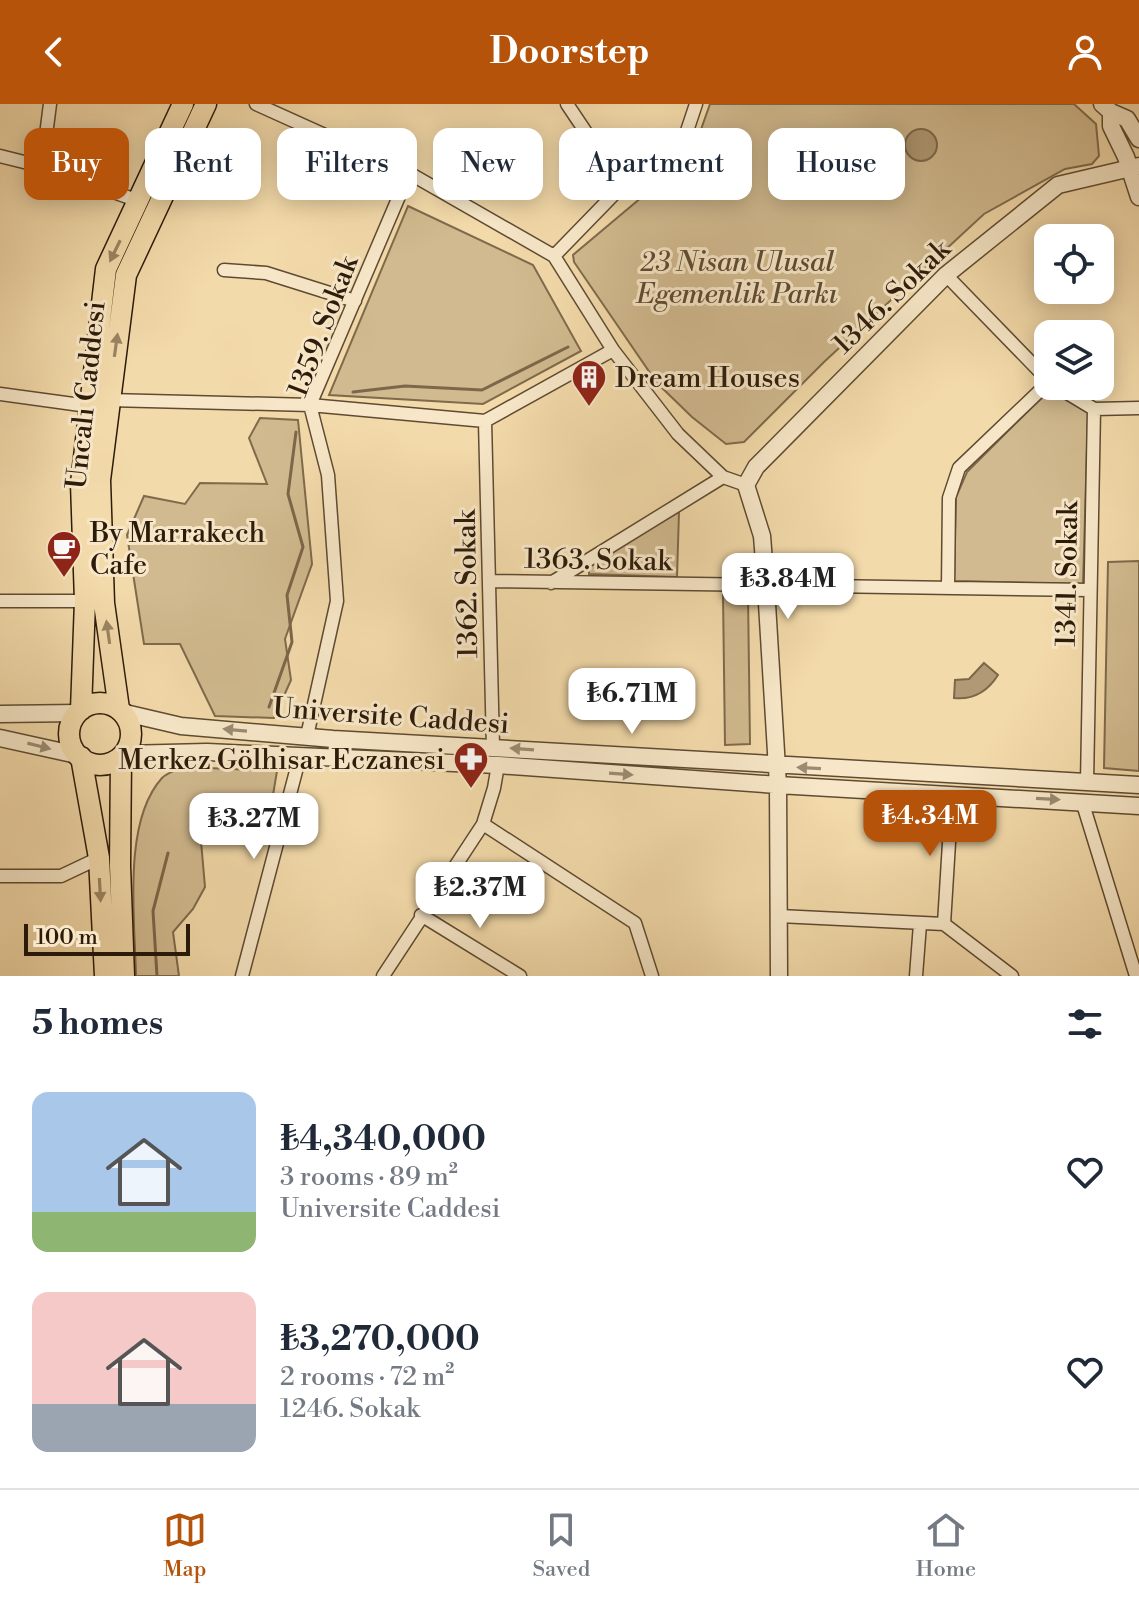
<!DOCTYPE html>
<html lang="en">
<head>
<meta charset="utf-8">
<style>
	:root { --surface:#fff; --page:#f2f2f3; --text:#1f2937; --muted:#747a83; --line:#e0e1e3; --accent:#b45309 }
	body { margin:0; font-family:"Libre Bodoni",serif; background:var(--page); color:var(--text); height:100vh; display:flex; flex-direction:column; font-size:30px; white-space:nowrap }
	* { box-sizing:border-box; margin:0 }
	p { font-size:26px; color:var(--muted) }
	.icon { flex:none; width:44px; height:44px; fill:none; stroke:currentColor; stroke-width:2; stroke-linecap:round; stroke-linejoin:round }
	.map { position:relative; height:872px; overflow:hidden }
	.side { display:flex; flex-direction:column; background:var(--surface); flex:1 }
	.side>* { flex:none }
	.guide { position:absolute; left:24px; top:24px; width:1092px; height:72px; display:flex; gap:16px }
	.controls { position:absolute; left:1034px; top:120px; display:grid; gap:16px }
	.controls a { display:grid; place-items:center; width:80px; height:80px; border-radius:16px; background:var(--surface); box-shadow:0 4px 20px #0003; font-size:40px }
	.scale { position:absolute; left:24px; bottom:20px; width:166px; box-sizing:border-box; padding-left:8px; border:4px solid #2d1b0a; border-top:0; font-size:22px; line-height:28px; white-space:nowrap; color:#2d1b0a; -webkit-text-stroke:6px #f7e7c8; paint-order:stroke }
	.price { position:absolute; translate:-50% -68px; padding:0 18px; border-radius:16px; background:#fff; color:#222; font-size:26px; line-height:52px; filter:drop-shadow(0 2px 4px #0008) }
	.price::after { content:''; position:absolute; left:50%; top:48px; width:24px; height:18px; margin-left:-12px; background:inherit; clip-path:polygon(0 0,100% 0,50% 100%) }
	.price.selected { background:var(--accent); color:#fff }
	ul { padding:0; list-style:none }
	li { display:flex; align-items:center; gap:24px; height:200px; padding:0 32px }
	li span { display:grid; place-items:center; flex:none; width:224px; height:160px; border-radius:16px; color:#555 }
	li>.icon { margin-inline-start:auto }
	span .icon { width:96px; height:96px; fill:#fffc; stroke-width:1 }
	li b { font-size:34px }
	h2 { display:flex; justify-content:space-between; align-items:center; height:96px; padding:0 32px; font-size:34px }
	.pill { padding:0 28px; border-radius:16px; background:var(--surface); box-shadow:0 4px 20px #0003; font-size:28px; line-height:72px }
	.pill.selected { background:var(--accent); color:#fff }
	header { display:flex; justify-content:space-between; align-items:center; height:104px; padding:0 32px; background:var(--accent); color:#fff; font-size:36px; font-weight:700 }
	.menu { display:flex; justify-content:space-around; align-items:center; height:112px; border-top:2px solid var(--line); background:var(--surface); font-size:22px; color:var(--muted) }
	.menu a { display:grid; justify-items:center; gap:4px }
	.menu .selected { color:var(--accent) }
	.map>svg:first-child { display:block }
</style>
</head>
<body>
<header><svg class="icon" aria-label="back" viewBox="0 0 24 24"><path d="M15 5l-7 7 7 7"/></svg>Doorstep<svg class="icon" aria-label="person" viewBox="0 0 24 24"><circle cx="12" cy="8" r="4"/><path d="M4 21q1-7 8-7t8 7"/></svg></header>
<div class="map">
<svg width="1139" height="872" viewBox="0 0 1139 872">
	<rect width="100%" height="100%" fill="#f3daaa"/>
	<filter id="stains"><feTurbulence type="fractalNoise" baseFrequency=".0025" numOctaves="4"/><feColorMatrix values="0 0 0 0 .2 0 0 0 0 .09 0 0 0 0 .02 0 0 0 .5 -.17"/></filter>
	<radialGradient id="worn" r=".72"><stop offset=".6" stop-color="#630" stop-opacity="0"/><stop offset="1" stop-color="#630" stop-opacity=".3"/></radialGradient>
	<path fill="#d1ba8f" stroke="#7f6a4c" stroke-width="2" d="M710,0H1074L1096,20L1099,52L1092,60L1065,65L984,110L824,258L744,338L726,340L692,313L657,279L574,158L573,151L692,51Z
		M408,102L533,161L581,247L483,300L329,291Z
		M1049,286L1088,309L1083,480L954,477L956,393L967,368Z
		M260,314L298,316L312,460L285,535L291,576L274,614L215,612L180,540H144L127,431L144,392L185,400L200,379L267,380L249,334Z
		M679,408L677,473L589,470V460Z
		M1139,457V667L1104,664L1108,458Z
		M723,491H748L750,640L725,641Z
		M183,663L277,667L267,727L201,737L205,783L193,805L173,828L179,872H136C135,816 122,718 162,674C167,669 176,666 183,663Z"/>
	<path fill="#b09974" stroke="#7c674a" stroke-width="2" d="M905 41a16 16 0 1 1 32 0a16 16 0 1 1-32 0Z
		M984,559L998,571C988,587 974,596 954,594L955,576L969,575Z"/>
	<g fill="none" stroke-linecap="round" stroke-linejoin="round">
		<path stroke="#7c674a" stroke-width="3" d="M353,288L405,282L482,286L568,243
			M269,603L292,538L287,491L303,443L288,390L296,328
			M157,872L153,807L168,749"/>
		<g stroke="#5e4b32" stroke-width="15">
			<path id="minor" d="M256,0L409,69L554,152L613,246L678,330L723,373L746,381
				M567,0L622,82
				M0,52L36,61L139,97
				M36,61L46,31L50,0
				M554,152L622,82L684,36L696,0
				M224,166L266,169L355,197
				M946,171L1048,276
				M1056,282L1094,305L1087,679
				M0,290L88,302
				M109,296L310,301L485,317L613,246
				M1094,305L1139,304
				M485,317L493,643
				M491,477L1089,486
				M551,479L723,373
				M948,484L949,394L959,364L1048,279
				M0,497H85
				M307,632L337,497L328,371L310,301L409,69
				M1082,697L1136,872
				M483,720L635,819L652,872
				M0,772H61L99,754
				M421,811L520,872
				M779,812L944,820L1012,872
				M944,820L952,690
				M242,872L300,652
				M383,872L483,720L494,684L498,661
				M916,872L920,820"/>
		</g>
		<g stroke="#5e4b32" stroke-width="19">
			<path id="tertiary" d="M1102,0L1111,8L1127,15L1139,35
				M1111,8V22L1126,53L1139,93
				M121,608L181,622L333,635L1139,681
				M0,610L78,609
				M0,634L77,651
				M124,650L207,648L498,661L778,681L1139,702
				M779,872L778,681L766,483L762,432L746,381L756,363L946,171L1058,81L1139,62"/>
		</g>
		<g stroke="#2d1b0a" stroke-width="23">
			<path id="primary" d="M69 630a31 31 0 1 1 62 0a31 31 0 1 1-62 0Z
				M119,605L104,499L100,376L126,171L206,0
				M81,606L85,497L81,379L106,165L183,0
				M81,653L99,754L105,872
				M121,653L120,762L124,872"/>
		</g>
		<use href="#minor" stroke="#f7e7c8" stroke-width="12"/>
		<use href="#tertiary" stroke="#f7e7c8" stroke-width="16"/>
		<use href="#primary" stroke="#f3daaa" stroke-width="20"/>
	</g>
	<defs><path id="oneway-solid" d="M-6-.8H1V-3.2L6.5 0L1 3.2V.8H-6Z" transform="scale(2)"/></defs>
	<g fill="#9a8462">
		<use href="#oneway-solid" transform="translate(115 147) rotate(116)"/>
		<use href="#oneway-solid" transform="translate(116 241) rotate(-82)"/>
		<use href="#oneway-solid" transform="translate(108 528) rotate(-98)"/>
		<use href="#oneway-solid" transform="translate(100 786) rotate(87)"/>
	</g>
	<g fill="#9c8b72">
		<use href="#oneway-solid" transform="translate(235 626) rotate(-175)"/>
		<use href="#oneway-solid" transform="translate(39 642) rotate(14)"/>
		<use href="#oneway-solid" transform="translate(522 645) rotate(-176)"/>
		<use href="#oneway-solid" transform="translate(809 664) rotate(-177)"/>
		<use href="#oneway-solid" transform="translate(621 670) rotate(4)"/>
		<use href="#oneway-solid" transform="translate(1048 695) rotate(3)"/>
	</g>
	<defs>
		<g id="building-pin" transform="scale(1.8)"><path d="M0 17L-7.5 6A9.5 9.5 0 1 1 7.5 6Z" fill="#8f2418" stroke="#f7e7c8"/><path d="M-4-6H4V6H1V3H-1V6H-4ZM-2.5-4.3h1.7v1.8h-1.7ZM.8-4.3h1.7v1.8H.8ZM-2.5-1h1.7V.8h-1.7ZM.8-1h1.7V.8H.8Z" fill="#fff"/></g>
		<g id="cafe-pin" transform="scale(1.8)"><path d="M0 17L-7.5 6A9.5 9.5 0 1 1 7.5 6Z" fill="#8f2418" stroke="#f7e7c8"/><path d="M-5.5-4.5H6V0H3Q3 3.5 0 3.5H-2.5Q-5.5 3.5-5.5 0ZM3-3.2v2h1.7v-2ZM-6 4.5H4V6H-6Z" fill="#fff"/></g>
		<g id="pharmacy-pin" transform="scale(1.8)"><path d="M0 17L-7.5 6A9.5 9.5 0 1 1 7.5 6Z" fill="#8f2418" stroke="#f7e7c8"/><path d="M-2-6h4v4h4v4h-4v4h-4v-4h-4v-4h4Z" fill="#fff"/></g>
	</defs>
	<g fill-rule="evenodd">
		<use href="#building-pin" x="589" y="273"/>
		<use href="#cafe-pin" x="64" y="444"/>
		<use href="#pharmacy-pin" x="471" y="655"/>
	</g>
	<g text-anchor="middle" stroke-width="6" stroke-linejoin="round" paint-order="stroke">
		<g font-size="28" font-style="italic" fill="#5e4b32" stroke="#f7e7c8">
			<text x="737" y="167">23 Nisan Ulusal<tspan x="737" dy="32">Egemenlik Parkı</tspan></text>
		</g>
		<g font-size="28" fill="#2d1b0a" stroke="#f7e7c8">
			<text transform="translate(891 192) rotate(-44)" y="10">1346. Sokak</text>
			<text transform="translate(322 222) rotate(-69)" y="10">1359. Sokak</text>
			<text transform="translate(85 291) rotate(-84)" y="10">Uncalı Caddesi</text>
			<text transform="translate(598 455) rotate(1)" y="10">1363. Sokak</text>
			<text transform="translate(1066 470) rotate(-89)" y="10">1341. Sokak</text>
			<text transform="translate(466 480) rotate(-91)" y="10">1362. Sokak</text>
			<text transform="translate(391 611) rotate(4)" y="10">Universite Caddesi</text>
		</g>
		<g font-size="28" fill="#2d1b0a" stroke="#f7e7c8" text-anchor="start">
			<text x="615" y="283">Dream Houses</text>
			<text x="90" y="438">By Marrakech<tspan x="90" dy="32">Cafe</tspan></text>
			<text x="445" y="665" text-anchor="end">Merkez Gölhisar Eczanesi</text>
		</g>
	</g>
	<rect width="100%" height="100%" filter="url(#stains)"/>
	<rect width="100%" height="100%" fill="url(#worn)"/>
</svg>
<div class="controls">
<a><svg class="icon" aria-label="locate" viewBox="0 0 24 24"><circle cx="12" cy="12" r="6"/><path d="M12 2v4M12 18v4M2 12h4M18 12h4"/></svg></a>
<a><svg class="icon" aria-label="layers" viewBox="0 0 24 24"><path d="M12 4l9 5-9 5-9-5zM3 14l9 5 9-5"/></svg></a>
</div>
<div class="scale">100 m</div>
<b class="price" style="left:788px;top:517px">₺3.84M</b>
<b class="price" style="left:632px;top:632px">₺6.71M</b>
<b class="price selected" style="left:930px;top:754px">₺4.34M</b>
<b class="price" style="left:254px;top:757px">₺3.27M</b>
<b class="price" style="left:480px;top:826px">₺2.37M</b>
<div class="guide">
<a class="pill selected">Buy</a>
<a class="pill">Rent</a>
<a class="pill">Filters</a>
<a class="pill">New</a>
<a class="pill">Apartment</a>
<a class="pill">House</a>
</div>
</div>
<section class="side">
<h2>5 homes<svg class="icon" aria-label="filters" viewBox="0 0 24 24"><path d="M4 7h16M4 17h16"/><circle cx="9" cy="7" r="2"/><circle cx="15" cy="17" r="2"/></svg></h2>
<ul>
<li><span style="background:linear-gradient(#a9c7e8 75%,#8fb573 0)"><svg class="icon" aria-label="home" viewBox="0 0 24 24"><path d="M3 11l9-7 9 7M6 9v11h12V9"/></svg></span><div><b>₺4,340,000</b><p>3 rooms · 89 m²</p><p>Universite Caddesi</p></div><svg class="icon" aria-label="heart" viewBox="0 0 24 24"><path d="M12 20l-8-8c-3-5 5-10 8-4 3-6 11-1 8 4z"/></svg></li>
<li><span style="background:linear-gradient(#f6c9c9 70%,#9aa5b1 0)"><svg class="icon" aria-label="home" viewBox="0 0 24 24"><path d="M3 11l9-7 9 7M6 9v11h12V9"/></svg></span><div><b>₺3,270,000</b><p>2 rooms · 72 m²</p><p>1246. Sokak</p></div><svg class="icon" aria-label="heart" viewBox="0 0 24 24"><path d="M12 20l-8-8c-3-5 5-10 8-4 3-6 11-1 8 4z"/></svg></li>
</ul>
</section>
<nav class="menu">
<a class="selected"><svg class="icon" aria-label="map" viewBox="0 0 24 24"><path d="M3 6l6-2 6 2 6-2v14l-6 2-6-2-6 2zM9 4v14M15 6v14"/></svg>Map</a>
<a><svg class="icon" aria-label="saved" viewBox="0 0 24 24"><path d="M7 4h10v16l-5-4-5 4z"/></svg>Saved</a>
<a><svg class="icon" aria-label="home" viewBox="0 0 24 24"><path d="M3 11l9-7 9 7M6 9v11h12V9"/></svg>Home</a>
</nav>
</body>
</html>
